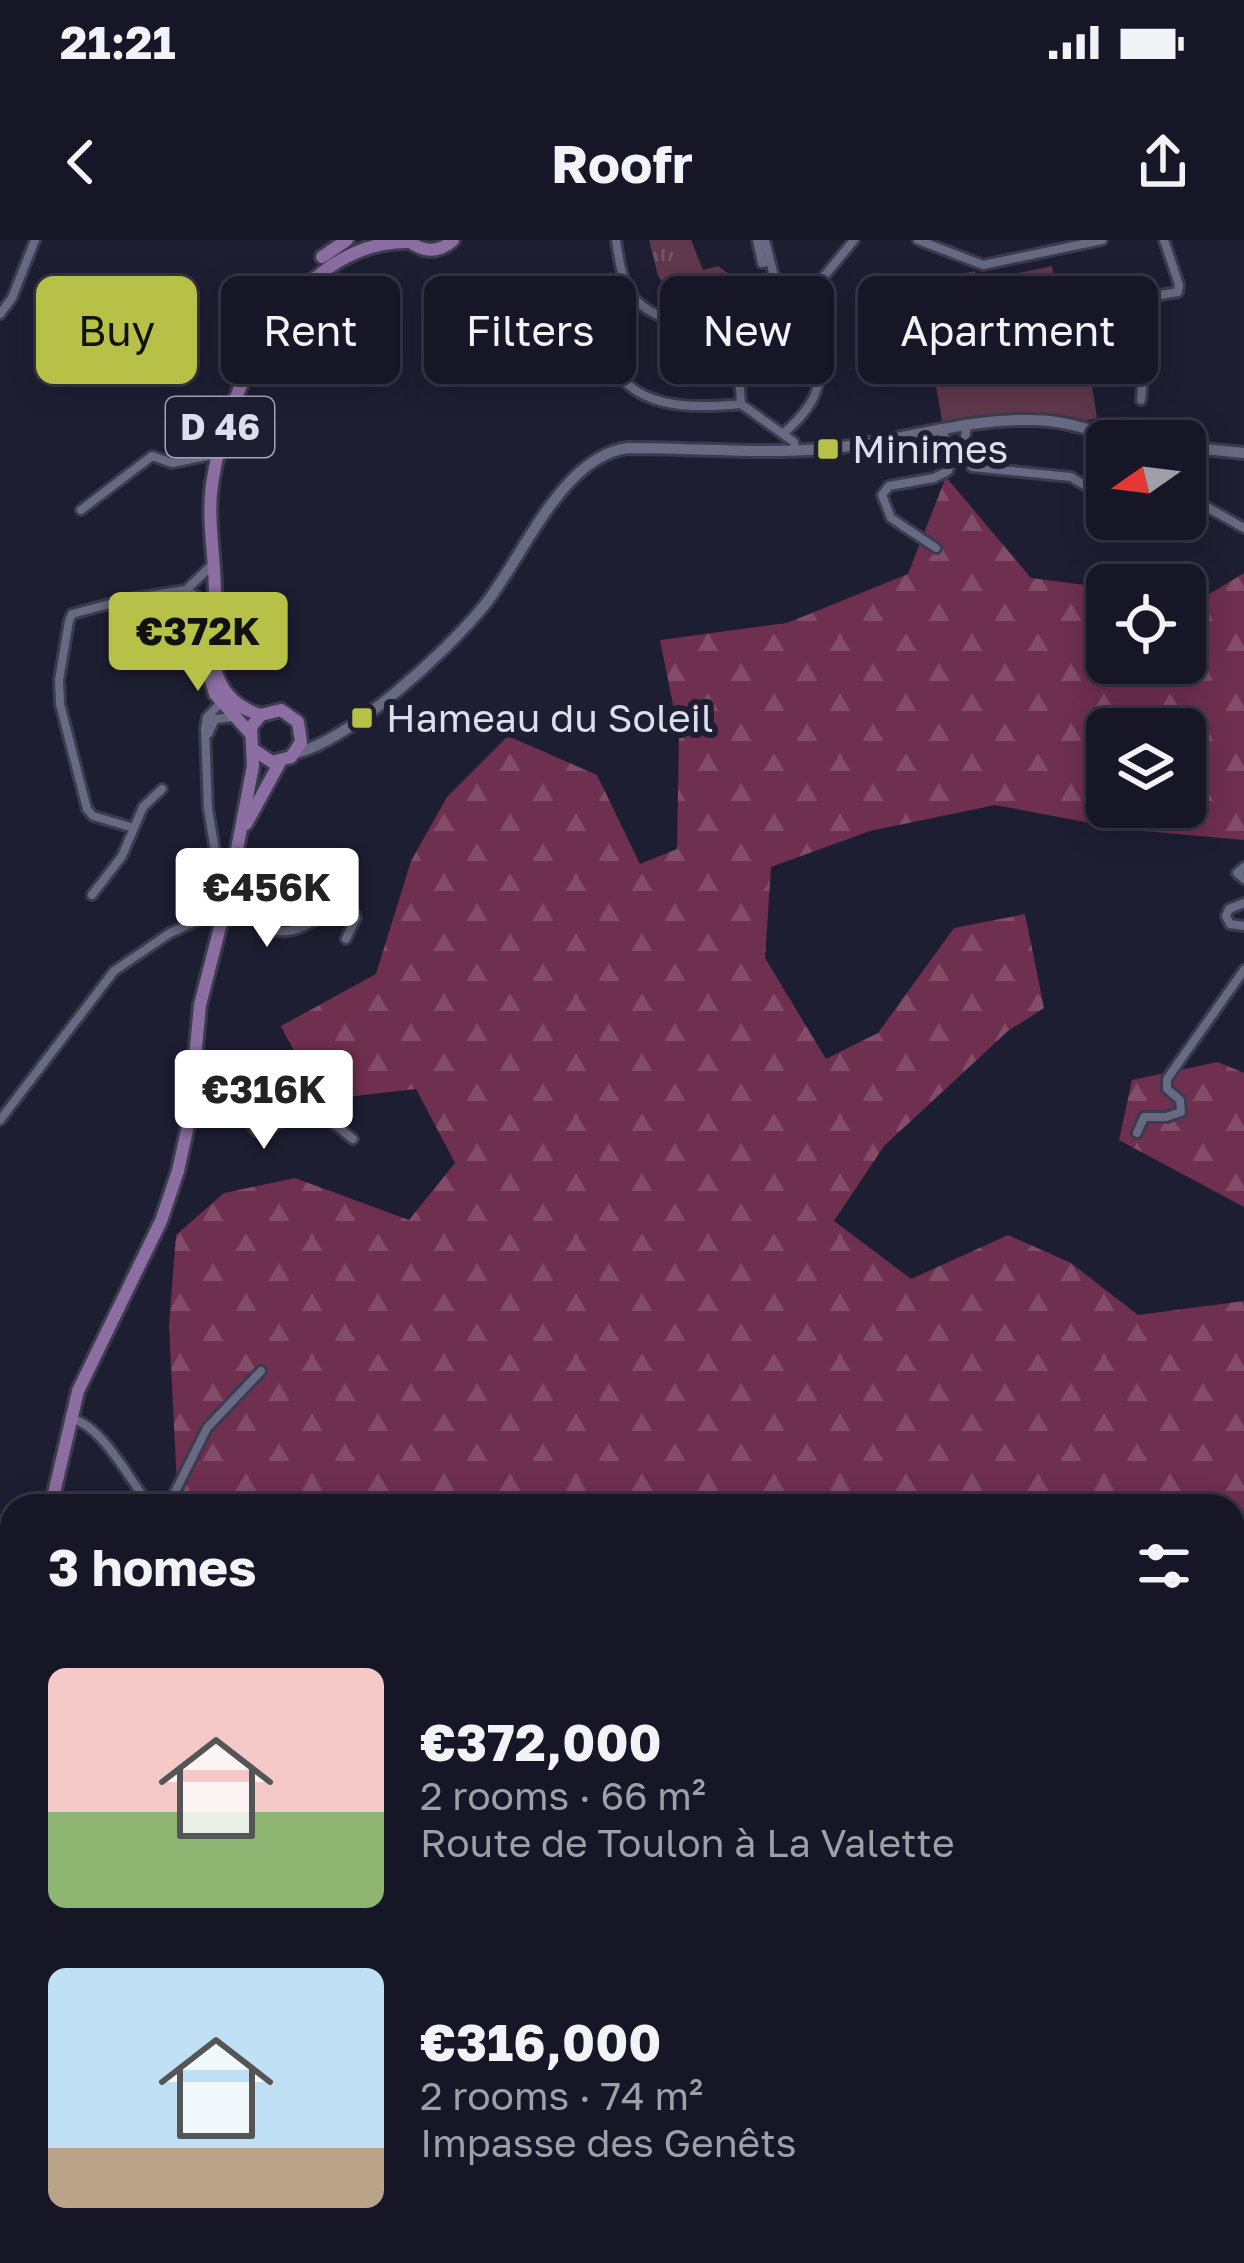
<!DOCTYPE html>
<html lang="en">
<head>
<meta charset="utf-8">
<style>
	:root { --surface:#161626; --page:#232332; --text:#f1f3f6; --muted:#9e9fa7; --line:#353543; --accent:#b7c147 }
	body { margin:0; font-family:"Golos Text",sans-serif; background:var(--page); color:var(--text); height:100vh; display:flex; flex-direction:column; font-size:45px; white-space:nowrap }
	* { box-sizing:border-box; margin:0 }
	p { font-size:39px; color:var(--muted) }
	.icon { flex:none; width:66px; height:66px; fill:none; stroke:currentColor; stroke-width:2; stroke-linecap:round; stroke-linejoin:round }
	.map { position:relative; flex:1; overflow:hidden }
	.side { position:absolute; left:0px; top:1254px; width:1245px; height:771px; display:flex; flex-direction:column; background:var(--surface); border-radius:36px 36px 0 0; box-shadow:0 6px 30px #0003,0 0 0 3px var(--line) }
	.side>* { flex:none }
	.banner { position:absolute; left:36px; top:36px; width:1173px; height:108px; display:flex; gap:24px }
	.needle { width:78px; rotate:256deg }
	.controls { position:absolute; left:1086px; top:180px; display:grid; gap:24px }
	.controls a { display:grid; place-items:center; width:120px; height:120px; border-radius:18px; background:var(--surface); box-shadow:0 6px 30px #0003,0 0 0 3px var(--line); font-size:60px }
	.price { position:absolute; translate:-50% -102px; padding:0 27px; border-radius:12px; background:#fff; color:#222; font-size:39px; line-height:78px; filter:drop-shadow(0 3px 6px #0008) }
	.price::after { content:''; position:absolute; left:50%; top:72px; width:36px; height:27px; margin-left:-18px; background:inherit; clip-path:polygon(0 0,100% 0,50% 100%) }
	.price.active { background:var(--accent); color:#111 }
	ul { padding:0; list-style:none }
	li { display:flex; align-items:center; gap:36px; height:300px; padding:0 48px }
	li span { display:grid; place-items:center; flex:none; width:336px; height:240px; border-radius:18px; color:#555 }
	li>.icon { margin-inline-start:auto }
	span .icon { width:144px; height:144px; fill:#fffc; stroke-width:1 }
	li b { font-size:51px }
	h2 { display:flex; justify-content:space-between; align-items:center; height:144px; padding:0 48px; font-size:51px }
	.pill { padding:0 42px; border-radius:18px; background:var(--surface); box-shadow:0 6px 30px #0003,0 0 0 3px var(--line); font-size:42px; line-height:108px }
	.pill.active { background:var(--accent); color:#111 }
	.status { display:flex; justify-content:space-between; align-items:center; height:84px; padding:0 60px; background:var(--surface); direction:ltr }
	.status svg { height:33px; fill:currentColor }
	header { display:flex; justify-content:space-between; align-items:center; height:156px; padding:0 48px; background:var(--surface); font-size:54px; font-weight:700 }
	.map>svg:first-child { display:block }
</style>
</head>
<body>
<div class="status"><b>21:21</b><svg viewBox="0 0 49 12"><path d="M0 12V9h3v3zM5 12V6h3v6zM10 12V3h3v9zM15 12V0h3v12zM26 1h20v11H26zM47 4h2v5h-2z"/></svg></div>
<header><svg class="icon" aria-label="back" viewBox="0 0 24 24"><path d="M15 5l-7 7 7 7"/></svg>Roofr<svg class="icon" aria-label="share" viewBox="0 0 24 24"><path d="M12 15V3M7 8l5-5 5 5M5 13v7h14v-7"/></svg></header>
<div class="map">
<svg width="1244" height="2023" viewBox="0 0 1244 2023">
	<defs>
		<pattern id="grass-dots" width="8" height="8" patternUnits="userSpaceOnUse" patternTransform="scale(3)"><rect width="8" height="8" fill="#60384b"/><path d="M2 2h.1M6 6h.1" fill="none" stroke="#765465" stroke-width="1.8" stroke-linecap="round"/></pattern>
		<pattern id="forest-firs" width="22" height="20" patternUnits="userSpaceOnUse" patternTransform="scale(3)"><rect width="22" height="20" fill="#6f2f4f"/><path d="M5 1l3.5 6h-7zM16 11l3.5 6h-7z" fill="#834d69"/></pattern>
		<pattern id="park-tufts" width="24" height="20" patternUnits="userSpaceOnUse" patternTransform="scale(3)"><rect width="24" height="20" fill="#60384b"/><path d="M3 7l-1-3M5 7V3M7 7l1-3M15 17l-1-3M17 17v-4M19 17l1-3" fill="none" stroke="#765465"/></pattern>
	</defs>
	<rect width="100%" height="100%" fill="#1e1e33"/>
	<path fill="url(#grass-dots)" d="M1244,1474V2023H859L863,2016L853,2013H1233V1475Z"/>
	<path fill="url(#forest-firs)" fill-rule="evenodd" d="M946,237L1031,338L1107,348V423H1185V369L1244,333V600L1122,589L995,565L870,591L771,627L765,718L826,819L878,793L954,688L1025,674L1044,768L1008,791L884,906L834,981L911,1039L1008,995L1071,1023L1138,1075L1244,1061V1474L1233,1475V1266H178L169,1086L176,995L224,953L295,938L409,980L455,923L416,849L320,860L281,786L376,734L411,621L447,557L508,496L597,535L640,624L677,609L679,494L660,400L787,383L908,334ZM1107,489H1185V567H1107Z
		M1218,822L1244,833V967L1119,900L1132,840Z
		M231,2013H853L863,2016L859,2023H235Z"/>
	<path fill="url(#park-tufts)" d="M649,0H691L703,30L718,26L729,34L738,62L699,73H677L678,62L658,36Z"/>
	<path fill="#60384b" d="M1052,26L1059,70L917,100L905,46L975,31L986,80L980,41Z
		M1083,71L1093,114L1088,121L1097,178L1077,183L943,186L928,102Z"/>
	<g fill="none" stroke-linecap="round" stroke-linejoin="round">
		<g stroke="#3b3b4d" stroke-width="14">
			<path id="street" d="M616,0C619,19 621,39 632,55C657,90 719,82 734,117C740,130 740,150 741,164L794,202L795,211
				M757,0L762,23L770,21
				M765,0L780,60
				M918,0L983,25L1102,0
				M0,74L12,58L35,0
				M1033,77L1178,52L1179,45L1164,0
				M693,90L699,84L812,51L854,0
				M610,115C626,170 693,169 741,164
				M1141,160L1150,57
				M967,185L963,210L972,227L1071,237L1107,259
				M784,193C810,170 828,146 814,111
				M1203,265L1244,288
				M81,270L152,216L172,223L212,215
				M936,308L891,278L882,255L889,246L934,238L948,231L952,218L942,190
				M186,350L209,328
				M186,350L210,365
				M208,494L215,479L234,477
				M134,588L93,576L87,569L60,464L59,440L69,381L72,374L128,359L186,350
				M1244,627L1237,633L1244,639
				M92,655L122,616L143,567L162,549
				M229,657C242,665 257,682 268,688C299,702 321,668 351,668L356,678L346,699
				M1244,663L1229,669L1226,676L1230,684L1244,686
				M194,844C239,847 233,864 256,891L276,885L309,864L353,899
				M0,880L114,731L170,693L215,673L217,622L208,569L205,489L207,477L223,461
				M1137,893L1144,877H1166L1181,872L1180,860L1167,849V839L1244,730
				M72,1179C102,1185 131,1242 150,1266
				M168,1266L207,1188L261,1131"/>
		</g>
		<g stroke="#3b3b4d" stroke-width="16">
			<path id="secondary" d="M1185,207L1244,213
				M296,513C352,499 446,412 483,367C522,320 561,216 628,208C693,208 758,214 823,209C893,204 962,178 1033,180C1068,180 1100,194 1133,201
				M198,2013L202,2023"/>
		</g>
		<g stroke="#3b3b4d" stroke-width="18">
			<path id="primary" d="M408,0C423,13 439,13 453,0
				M322,17L347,0
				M208,431L215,454L250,493
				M261,475C237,468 221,453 215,428C212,404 216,379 215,354C215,318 207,279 212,244C226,150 294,0 409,2
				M246,584L280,522
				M51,1266L78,1151L161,981L178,931L189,881L200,765L228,656L253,526L251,487L261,475L281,470L298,482L301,502L291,517L272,522L254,510
				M0,1475L12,1430"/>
		</g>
		<use href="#street" stroke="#686982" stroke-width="8"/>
		<use href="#secondary" stroke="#686982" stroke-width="10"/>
		<use href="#primary" stroke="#8d6ea2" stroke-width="12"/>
	</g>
	<g fill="#b7c147" stroke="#1e1e33" stroke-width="4.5">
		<rect x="816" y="197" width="24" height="24" rx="6"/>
		<rect x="350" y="466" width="24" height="24" rx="6"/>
	</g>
	<g text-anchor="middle" stroke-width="12" stroke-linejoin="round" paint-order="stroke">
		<rect fill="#1e1e33" stroke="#a4a5b6" stroke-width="3" x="166" y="157" width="108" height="60" rx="9"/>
		<g font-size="36" font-weight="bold" fill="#dedfee">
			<text x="220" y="200">D 46</text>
		</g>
		<g font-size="39" fill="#dedfee" stroke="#1e1e33" text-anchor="start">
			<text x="852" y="223">Minimes</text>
			<text x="386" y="492">Hameau du Soleil</text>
		</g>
	</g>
</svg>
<div class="controls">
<a><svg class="needle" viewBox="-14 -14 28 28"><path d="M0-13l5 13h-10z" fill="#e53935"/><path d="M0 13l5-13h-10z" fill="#9e9fa7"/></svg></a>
<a><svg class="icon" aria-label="locate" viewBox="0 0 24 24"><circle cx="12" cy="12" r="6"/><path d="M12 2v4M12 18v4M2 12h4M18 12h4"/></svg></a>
<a><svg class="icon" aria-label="layers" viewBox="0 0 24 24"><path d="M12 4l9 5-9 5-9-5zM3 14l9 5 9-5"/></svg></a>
</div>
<b class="price active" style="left:198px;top:454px">€372K</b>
<b class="price" style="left:267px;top:710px">€456K</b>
<b class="price" style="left:264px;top:912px">€316K</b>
<div class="banner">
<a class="pill active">Buy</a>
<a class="pill">Rent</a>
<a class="pill">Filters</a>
<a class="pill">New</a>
<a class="pill">Apartment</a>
</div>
<section class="side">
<h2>3 homes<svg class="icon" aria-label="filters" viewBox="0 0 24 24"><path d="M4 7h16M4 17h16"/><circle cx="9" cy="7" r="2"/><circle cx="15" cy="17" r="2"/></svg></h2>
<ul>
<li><span style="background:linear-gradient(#f6c9c9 60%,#8fb573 0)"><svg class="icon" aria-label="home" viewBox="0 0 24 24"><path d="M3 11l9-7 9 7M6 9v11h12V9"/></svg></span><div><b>€372,000</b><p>2 rooms · 66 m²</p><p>Route de Toulon à La Valette</p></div></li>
<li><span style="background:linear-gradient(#bfe0f5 75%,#b9a48a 0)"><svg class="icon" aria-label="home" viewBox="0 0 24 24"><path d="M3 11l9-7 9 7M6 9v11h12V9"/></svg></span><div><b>€316,000</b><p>2 rooms · 74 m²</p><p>Impasse des Genêts</p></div></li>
</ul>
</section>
</div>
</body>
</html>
